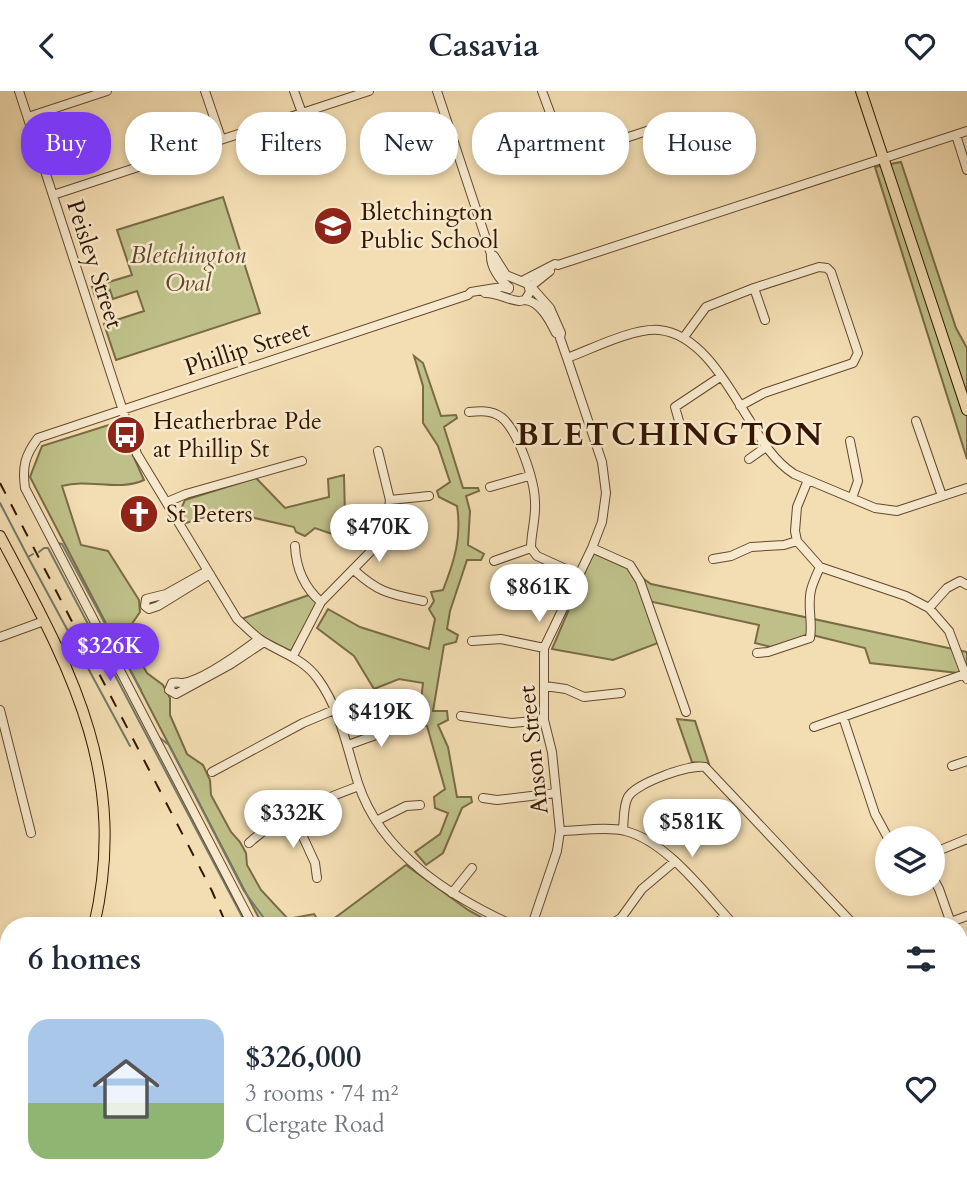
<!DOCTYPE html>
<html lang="en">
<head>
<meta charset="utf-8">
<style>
	:root { --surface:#fff; --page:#f6f6f7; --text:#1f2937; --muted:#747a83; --line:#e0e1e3; --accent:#7c3aed }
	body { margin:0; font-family:Cardo,serif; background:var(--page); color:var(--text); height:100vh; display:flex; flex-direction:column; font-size:26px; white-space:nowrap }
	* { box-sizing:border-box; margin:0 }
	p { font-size:23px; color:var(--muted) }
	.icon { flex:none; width:38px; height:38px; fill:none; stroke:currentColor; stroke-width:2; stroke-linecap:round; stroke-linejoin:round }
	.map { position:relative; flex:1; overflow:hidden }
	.panel { position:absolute; left:0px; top:826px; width:968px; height:275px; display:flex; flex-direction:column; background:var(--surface); border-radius:28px 28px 0 0; box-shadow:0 4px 10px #0003 }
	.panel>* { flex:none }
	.hud { position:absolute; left:21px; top:21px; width:926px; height:63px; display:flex; gap:14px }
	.controls { position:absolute; left:875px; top:735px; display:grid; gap:14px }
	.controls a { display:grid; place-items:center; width:70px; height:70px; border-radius:50%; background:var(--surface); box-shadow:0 4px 10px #0003; font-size:35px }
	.price { position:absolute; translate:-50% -60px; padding:0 16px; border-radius:24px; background:#fff; color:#222; font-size:23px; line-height:46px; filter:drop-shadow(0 2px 4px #0008) }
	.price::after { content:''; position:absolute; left:50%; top:42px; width:21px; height:16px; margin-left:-10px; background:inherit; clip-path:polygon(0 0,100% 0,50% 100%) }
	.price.selected { background:var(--accent); color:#fff }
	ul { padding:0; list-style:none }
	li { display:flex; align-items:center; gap:21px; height:175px; padding:0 28px }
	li+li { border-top:2px solid var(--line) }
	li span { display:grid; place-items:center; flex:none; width:196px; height:140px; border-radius:21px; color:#555 }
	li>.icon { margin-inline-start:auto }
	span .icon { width:84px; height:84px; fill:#fffc; stroke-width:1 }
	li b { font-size:30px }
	h2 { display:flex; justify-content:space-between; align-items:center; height:84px; padding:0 28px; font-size:30px }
	.pill { padding:0 24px; border-radius:28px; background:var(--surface); box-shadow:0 4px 10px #0003; font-size:24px; line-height:63px }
	.pill.selected { background:var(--accent); color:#fff }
	header { display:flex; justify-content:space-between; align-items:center; height:91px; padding:0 28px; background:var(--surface); font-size:32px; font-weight:600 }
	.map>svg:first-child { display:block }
</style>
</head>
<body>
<header><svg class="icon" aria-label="back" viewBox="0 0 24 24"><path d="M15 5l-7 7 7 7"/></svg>Casavia<svg class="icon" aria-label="heart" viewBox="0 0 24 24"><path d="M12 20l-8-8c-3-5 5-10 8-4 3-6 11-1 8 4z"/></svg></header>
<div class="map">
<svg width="967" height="1100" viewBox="0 0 967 1100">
	<rect width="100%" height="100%" fill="#f3ddb2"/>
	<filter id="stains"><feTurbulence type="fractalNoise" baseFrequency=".00286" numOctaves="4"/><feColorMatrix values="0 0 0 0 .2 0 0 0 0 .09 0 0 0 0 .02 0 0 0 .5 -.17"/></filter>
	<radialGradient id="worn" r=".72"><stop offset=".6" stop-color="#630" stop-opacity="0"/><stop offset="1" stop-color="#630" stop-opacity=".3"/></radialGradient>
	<path fill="#bfc089" stroke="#7a6b45" stroke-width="2" d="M901,71L956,237L967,257V368L875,76Z
		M223,106L260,222L116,269L104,233L144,220L137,200L113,208L110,199L95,205L92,196L132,184L117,139Z
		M414,265L423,272L441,325L456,324L457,327L444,336L463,397H478L479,400L466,405L470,420L468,454L484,463L481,469H467L450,520L447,538L458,544L456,551L444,554L433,620H447L448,629L438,634L448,656L457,706H471L472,711L462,717L443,762L426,774L415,761L440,743L448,722L435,717L434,706L445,698L427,635L413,632L411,624L420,618L423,592L399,588L374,598L354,565L317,537L328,518L360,536L429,558L435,528L429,518L434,510L431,501L443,499C454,471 462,446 457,415L439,406L437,400L450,391L438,355L423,332V295Z
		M115,332L119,333L144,389C118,401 89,387 62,395L81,454L108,460L139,509L140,521L125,543L147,582L163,594L170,607V624L187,663L203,674L210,689L211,704L231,741L240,751L246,762L247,774L261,799L288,828L314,823L322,835H263L30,386L42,355Z
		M344,384L345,427L383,435L373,457L315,437L305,445L296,441L294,436L224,420L186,432L180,420L185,409L256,387L285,417L329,406L328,388Z
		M593,462L629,478L651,493L967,561V583L870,572L865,557L808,543L806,546L771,556L755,552L759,534L644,509L658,552L613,569L552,558Z
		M309,504L318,513L291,560L264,547L241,528Z
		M677,628L695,630L709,673L692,671Z
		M406,774L468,819L497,835H324Z"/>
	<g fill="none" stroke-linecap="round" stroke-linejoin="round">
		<path stroke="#73796b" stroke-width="2" d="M0,412L28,466L33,463
			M58,452L62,453L141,599
			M48,457L247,835
			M39,461L44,457H47
			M28,466L130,655
			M160,647L169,654L244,800L269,834"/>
		<g stroke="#64482d" stroke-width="10">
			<path id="minor" d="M19,0L137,363L237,528C245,535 252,543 261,549C281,562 303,567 318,588C340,618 347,657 358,692C381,763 451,806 515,835
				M205,0L221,47
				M294,0L302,22
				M437,0L491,163C490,175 499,189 509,196
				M542,0L565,62L577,63L674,31
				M28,26L107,0
				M956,44L967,79
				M53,104L369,0
				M494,165L506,184L528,193L530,201L525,209
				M524,189L555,173L558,174L967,40
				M530,196L550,180
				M754,197L765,229
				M531,198L534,199L550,217L561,242L560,247L567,267L602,371L606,402L602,431L592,457L544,557V629L552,661L560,740L557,760L533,831
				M485,202C498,202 508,209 519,210C521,210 523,209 525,209C540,210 550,230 556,242
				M684,246L706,216L754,197L819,176L827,177L831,181L858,262L853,272L764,302L740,315
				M567,267C592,258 632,237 659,239C702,243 729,297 750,330C762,350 774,370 794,383L875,417L897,420L967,397
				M469,321C480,320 491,319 501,326C518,339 535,390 535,412C536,427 531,442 531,457L537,465L579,484
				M679,330L675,316L720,286
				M916,330L942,405
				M850,350L858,390L852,407
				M749,368L766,356
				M808,389L797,416L795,440L797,450L820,476L906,505L929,517L949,540L967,588
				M490,396L529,385
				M390,409L429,405
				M167,411L186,403L302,370
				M295,455C296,477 305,497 321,511
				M592,457L630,474L640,490L686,621
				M713,468L731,465L751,456L784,454L797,450
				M494,470L531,457
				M354,479C379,502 390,503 423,510
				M207,480L166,503L146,508L145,515L149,518L158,515L210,483
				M929,517L947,497L960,490L967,494
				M0,546L44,530
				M259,548C243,560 203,589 183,592C179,592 176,591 172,592L169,599L176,603L231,573L264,551
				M472,550L501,548L544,557
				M757,562L768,561L810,547C813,531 807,515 811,499C813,491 817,483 820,476
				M293,565L321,511L376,455L387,431L390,409L378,360
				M545,595L566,598L584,606L621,602
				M0,619L31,742
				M461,625L512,632L544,629
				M843,626L875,723L888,747
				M814,636L965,583
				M348,654L387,640L399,631
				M952,675L967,670
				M212,681L303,632L334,619
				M483,707L497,709L556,702
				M293,724L315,772L317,787
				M376,730L406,715L420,714
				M623,739C624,729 623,715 628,706C636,692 690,673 705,676L855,835
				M560,740C578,740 608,735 625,740C667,750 706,804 735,835
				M249,752C278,725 322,709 359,695
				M933,762L967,748
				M933,787L939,798L952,835
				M452,802L472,777
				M951,831L967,825
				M253,835L25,397C22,376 25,364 38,347L468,204L471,201L502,196L509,198
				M522,835L528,831H533
				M608,835L621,827L642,798L674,771
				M713,835L725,825
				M959,854L967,876
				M959,887L967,884
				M959,1019L967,1016
				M365,1092L369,1100
				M629,1092L646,1100
				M860,1092L863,1100
				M941,1092L944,1100
				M561,1100L565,1092
				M755,1100L770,1092"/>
		</g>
		<g stroke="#351601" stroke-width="12">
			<path id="major" d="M861,0L967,319
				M0,445C69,576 130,680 94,835
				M5,1100L9,1063"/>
		</g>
		<use href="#minor" stroke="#f7e9cd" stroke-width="8"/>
		<use href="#major" stroke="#f3ddb2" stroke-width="10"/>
		<path stroke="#351601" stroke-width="2" stroke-dasharray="12 12" stroke-linecap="butt" d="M0,392L212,800L227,835
			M331,1092L333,1100"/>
	</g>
	<defs>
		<g id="school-disc" transform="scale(2.0125)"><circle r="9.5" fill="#8f2418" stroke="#f7e9cd"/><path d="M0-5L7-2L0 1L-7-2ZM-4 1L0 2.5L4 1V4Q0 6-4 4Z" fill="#fff"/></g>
		<g id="bus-disc" transform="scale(2.0125)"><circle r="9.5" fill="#8f2418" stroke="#f7e9cd"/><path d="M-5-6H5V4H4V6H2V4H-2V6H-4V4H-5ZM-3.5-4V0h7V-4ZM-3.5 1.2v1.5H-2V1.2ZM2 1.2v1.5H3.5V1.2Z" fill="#fff"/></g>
		<g id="church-disc" transform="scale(2.0125)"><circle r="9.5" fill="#8f2418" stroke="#f7e9cd"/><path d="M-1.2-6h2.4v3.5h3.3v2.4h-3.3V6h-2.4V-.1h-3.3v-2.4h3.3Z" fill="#fff"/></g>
	</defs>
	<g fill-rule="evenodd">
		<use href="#school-disc" x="333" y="135"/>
		<use href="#bus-disc" x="126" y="344"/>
		<use href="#church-disc" x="139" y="423"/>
	</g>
	<g text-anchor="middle" stroke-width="5" stroke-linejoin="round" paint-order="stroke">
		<g font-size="24" fill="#351601" stroke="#f7e9cd" text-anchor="start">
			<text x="360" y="129">Bletchington<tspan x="360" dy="28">Public School</tspan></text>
			<text x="153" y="338">Heatherbrae Pde<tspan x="153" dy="28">at Phillip St</tspan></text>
			<text x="166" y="431">St Peters</text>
		</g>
		<g font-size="24" font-style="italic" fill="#5e492a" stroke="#f7e9cd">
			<text x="188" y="172">Bletchington<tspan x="188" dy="28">Oval</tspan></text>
		</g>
		<g font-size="24" fill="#351601" stroke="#f7e9cd">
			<text transform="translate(95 173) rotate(72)" y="8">Peisley Street</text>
			<text transform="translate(247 257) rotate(-18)" y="8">Phillip Street</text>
			<text transform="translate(533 659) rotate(-96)" y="8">Anson Street</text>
		</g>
		<g font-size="32" font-weight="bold" letter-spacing="2" fill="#351601" stroke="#f7e9cd">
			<text x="670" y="354">BLETCHINGTON</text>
		</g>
	</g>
	<rect width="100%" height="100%" filter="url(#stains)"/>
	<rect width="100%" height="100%" fill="url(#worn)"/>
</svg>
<div class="controls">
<a><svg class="icon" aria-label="layers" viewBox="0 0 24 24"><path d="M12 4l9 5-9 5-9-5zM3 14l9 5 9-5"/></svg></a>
</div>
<b class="price" style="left:379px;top:473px">$470K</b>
<b class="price" style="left:539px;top:533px">$861K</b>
<b class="price selected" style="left:110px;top:592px">$326K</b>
<b class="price" style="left:381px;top:658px">$419K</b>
<b class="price" style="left:293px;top:759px">$332K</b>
<b class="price" style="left:692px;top:768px">$581K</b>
<div class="hud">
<a class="pill selected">Buy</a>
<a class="pill">Rent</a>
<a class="pill">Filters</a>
<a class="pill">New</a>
<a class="pill">Apartment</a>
<a class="pill">House</a>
</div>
<section class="panel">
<h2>6 homes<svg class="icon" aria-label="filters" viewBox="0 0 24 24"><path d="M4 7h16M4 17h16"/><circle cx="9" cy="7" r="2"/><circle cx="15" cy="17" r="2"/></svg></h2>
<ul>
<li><span style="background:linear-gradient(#a9c7e8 60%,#8fb573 0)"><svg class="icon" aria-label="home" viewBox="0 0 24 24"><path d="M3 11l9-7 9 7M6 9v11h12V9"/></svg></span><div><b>$326,000</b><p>3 rooms · 74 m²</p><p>Clergate Road</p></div><svg class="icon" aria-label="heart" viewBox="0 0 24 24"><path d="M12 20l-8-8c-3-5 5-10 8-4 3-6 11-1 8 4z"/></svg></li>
</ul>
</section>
</div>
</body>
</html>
